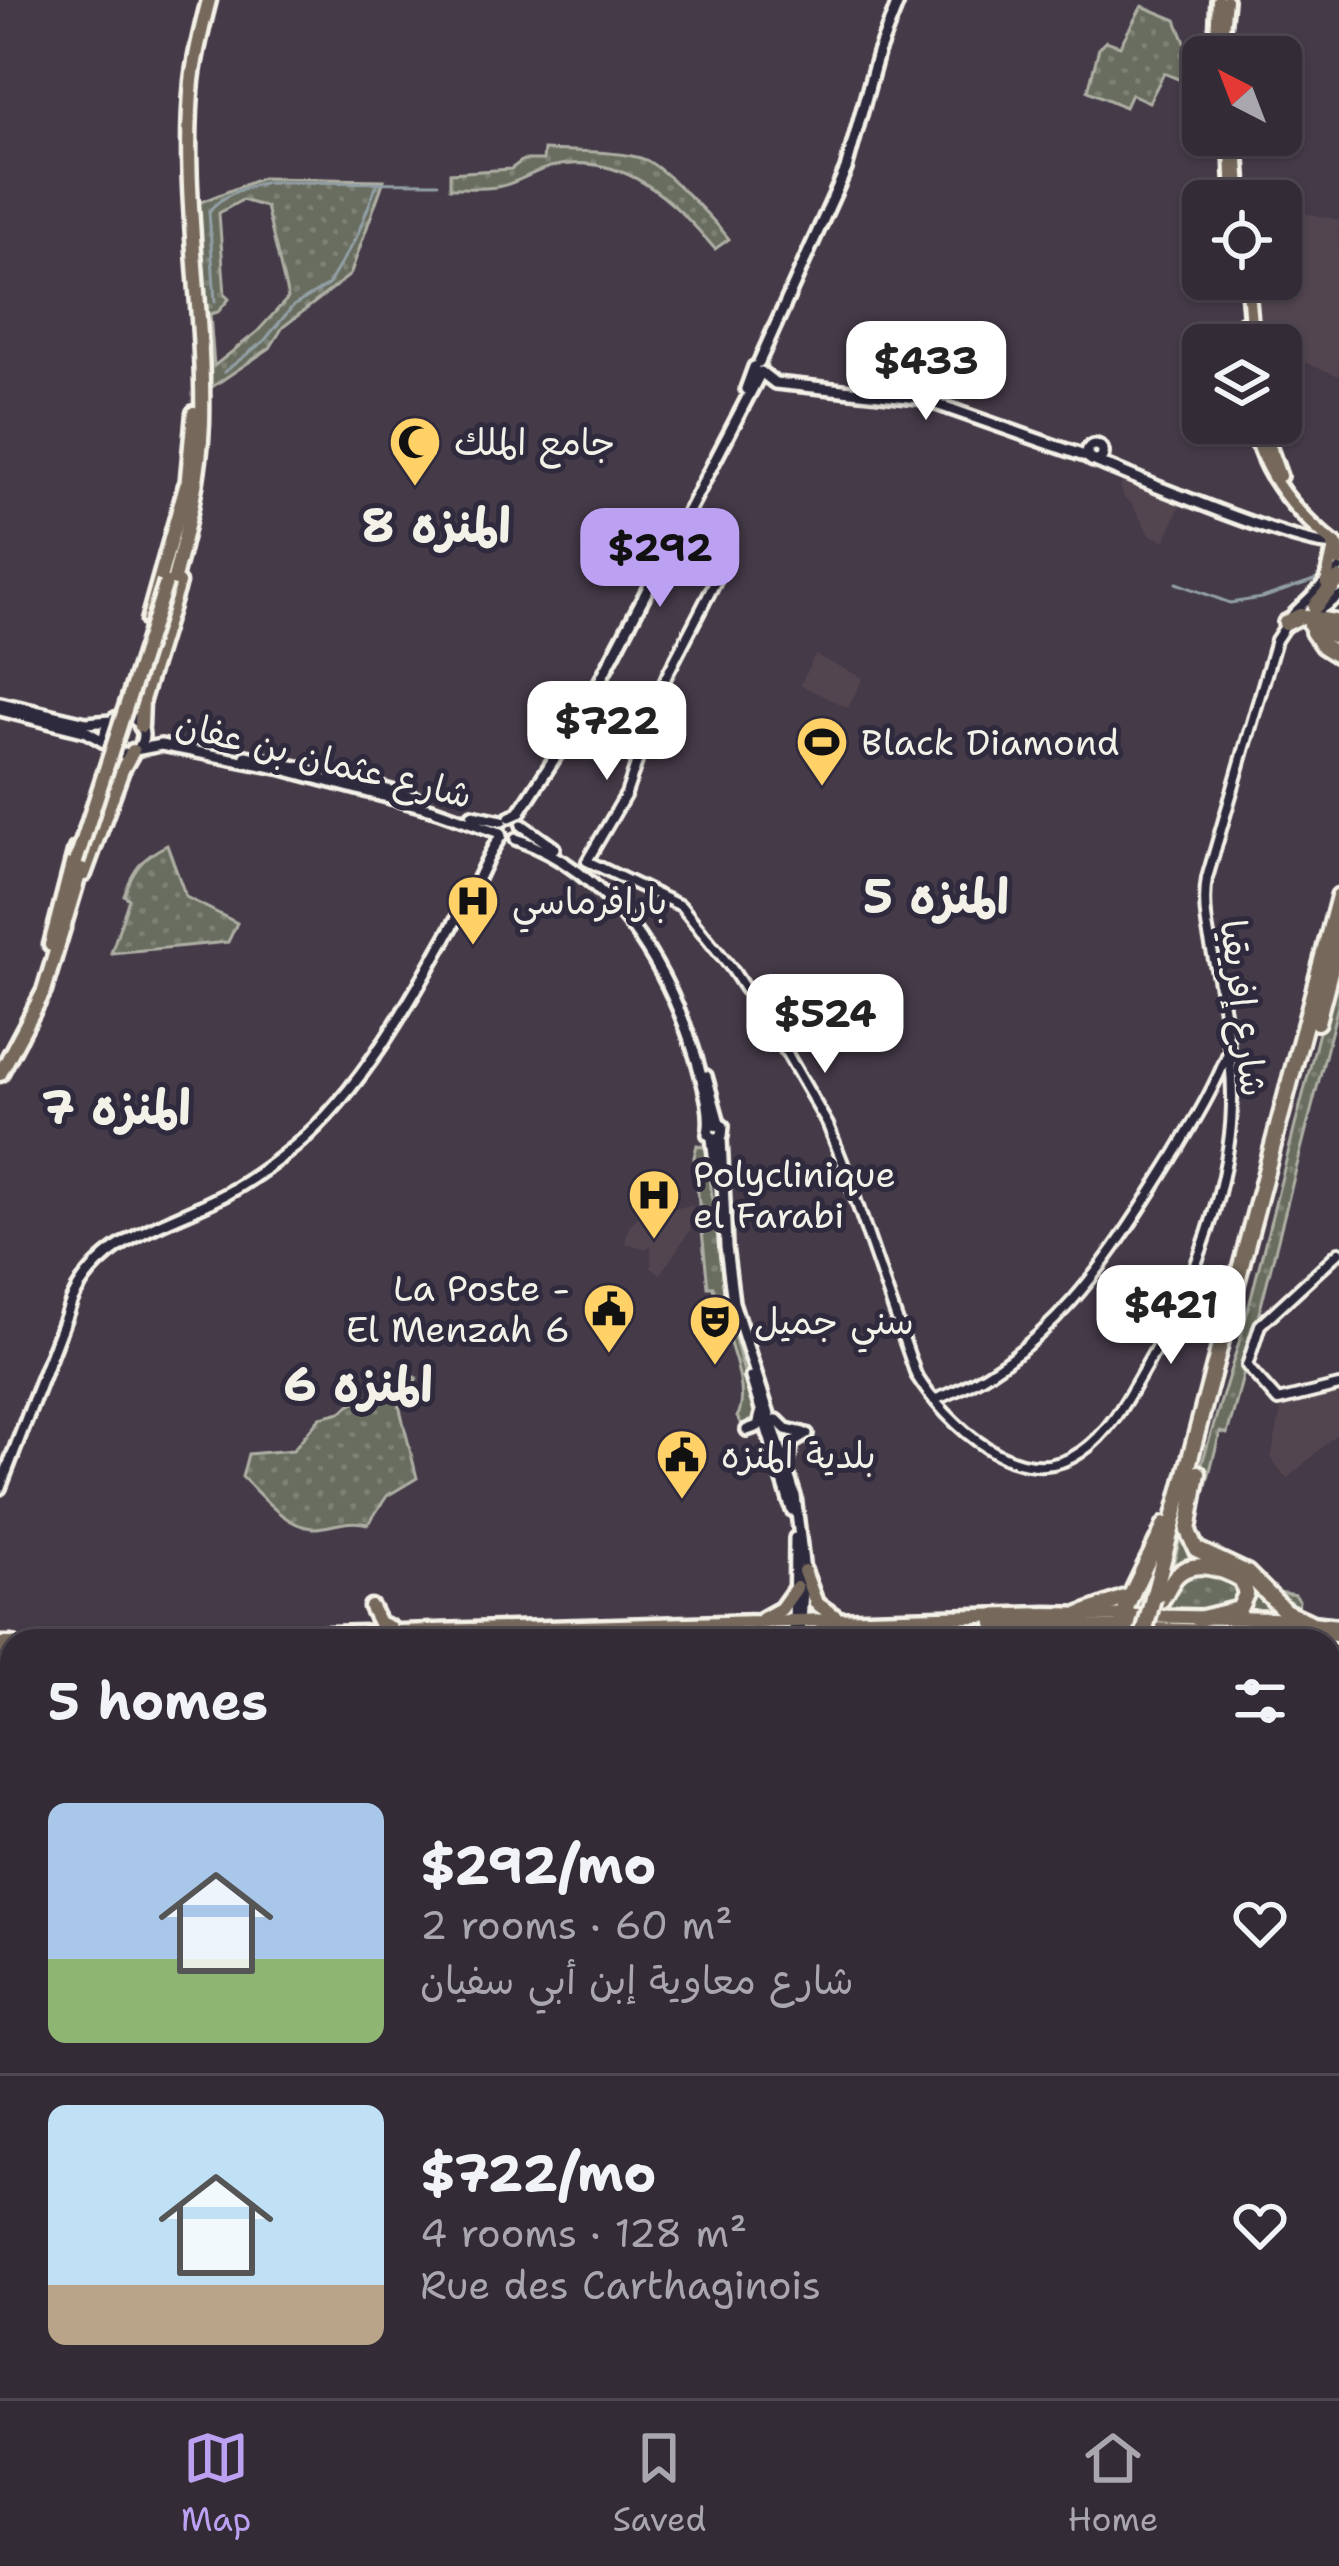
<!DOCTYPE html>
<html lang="en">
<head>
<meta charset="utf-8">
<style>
	:root { --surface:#332c36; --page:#3b343e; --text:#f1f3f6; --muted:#a9a7ad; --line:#4e4851; --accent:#bca0f2 }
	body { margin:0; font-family:"Shantell Sans","Playpen Sans Arabic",sans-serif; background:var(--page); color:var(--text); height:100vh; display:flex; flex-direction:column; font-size:45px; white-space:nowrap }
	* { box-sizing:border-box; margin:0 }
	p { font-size:39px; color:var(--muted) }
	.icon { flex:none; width:66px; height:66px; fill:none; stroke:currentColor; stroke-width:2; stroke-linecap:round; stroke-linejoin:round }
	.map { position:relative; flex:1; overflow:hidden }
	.side { position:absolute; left:0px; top:1629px; width:1341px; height:771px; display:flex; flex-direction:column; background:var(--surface); border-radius:36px 36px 0 0; box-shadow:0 3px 9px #0004,0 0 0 3px var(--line) }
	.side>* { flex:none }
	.needle { width:78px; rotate:318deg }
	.controls { position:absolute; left:1182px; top:36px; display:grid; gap:24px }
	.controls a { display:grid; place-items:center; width:120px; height:120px; border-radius:18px; background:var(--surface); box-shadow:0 3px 9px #0004,0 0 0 3px var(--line); font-size:60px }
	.price { position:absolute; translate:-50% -102px; padding:0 27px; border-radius:24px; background:#fff; color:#222; font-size:39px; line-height:78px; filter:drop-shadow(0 3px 6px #0008) }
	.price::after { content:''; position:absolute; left:50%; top:72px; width:36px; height:27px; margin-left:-18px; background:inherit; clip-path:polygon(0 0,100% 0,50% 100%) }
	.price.current { background:var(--accent); color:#111 }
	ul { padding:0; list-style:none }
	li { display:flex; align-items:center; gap:36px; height:300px; padding:0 48px }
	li+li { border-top:3px solid var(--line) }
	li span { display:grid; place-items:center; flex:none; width:336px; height:240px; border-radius:18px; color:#555 }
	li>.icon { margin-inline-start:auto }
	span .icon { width:144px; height:144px; fill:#fffc; stroke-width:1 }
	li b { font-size:51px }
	h2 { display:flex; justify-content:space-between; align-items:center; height:144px; padding:0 48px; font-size:51px }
	.tab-bar { display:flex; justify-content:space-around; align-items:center; height:168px; border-top:3px solid var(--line); background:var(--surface); font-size:33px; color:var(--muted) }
	.tab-bar a { display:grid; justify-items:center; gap:6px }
	.tab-bar .current { color:var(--accent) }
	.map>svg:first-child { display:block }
</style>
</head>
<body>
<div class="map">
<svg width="1339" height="2398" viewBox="0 0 1339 2398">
	<defs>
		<pattern id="green-dots" width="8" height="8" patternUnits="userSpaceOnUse" patternTransform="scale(3)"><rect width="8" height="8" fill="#686d5f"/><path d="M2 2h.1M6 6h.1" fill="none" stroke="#7e8276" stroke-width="1.8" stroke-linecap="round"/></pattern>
	</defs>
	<rect width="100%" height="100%" fill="#443a48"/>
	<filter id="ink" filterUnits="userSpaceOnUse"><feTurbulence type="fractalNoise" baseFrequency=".00833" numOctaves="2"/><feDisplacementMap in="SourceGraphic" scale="24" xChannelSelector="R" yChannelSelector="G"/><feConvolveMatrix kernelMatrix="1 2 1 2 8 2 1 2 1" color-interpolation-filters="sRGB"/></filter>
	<g filter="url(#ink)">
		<path fill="#524550" d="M1281,208L1339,220V376L1281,353V345H1259L1253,279H1281Z
			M1123,479L1182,501L1165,541L1150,535L1131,503L1125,499L1120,488Z
			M815,655L863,678L848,708L800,685Z
			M693,1205L690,1230L661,1274L651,1268V1245L646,1249L625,1243L629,1226L641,1214Z
			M1339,1391V1432L1287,1479L1271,1458L1281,1410L1290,1402Z"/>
		<path fill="url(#green-dots)" stroke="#aeafa4" stroke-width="3" fill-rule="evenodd" d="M1142,6L1176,20L1190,55V84L1164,73L1149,102L1131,94L1125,107L1088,91L1099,48L1106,41L1120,46Z
			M544,150C568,151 626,151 646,160C665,169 715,221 729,239L715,249C672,199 623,150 550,167C532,172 516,184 497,187C482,189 465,188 450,188V173L511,169L523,160H543Z
			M262,178L384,180L350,275L283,327L270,348L206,391L198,203ZM242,200L266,207L288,298L257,332L214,366L210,314L218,312L229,299L225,295L219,213Z
			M167,845L186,897L237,923L228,942L111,953L129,899L124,895C133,870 142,857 167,845Z
			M1339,954V1002L1236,1403L1227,1434L1220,1432L1194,1532L1203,1550L1273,1591L1295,1595L1299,1600L1298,1612L1319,1620L1162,1612L1184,1522L1243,1329Z
			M697,1145L706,1148L726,1305L756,1417L748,1425L741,1423L737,1417C754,1389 719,1322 713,1287H708L694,1157Z
			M407,1373L417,1378L399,1405L417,1478L387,1496L368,1524C345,1518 330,1529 312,1528C285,1526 260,1494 242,1477L248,1454L293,1450L320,1417L341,1412L351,1404L388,1390Z"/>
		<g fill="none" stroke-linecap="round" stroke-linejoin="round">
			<path stroke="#929fa6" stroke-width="3" d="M215,302L209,211C221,196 248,185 268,182L438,183
				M224,372L264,341L293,306L328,285L357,236L377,184
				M1176,583L1230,603L1262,598L1317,579"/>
			<g stroke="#f4f1e8" stroke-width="16">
				<path id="tertiary" d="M673,538L724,565L666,677L626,794L587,861L681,906L732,969L785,1050L828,1125L843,1163L916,1375C946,1423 1020,1495 1081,1452C1109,1433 1126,1401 1142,1373C1185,1301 1217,1226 1229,1142C1237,1089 1228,1030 1218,978C1211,944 1201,913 1207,878L1276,640L1294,613L1339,569
					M1313,615L1339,596
					M1339,1252L1260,1325L1247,1366L1278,1401L1339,1386
					M934,1400C1051,1356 1113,1253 1176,1152C1195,1120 1214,1089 1228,1053
					M0,1759H12
					M0,1944L12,1948
					M1329,2211L1339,2222
					M0,2383L21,2398
					M266,2388L285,2398
					M36,2398L37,2388
					M307,2398V2388
					M646,2398L650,2388
					M921,2398L924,2388"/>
			</g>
			<g stroke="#f4f1e8" stroke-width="18">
				<path id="secondary" d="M759,362L846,169L878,53L899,0
					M761,372L775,383L919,398L1090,458
					M746,389L754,367
					M1087 453a8 8 0 1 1 16 0a8 8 0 1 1-16 0Z
					M1095,461C1130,476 1310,551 1334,544
					M0,703L86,723L111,721
					M0,710L87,732L106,743
					M105 735a19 19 0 1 1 38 0a19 19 0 1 1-38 0Z
					M135,750L161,745L283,769L432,809L500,833
					M246,756L306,769
					M345,778L416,798
					M472,815L502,821
					M510,817L519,813L580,719L761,372
					M522,825L554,848
					M516,839C613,873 668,966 697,1061C703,1083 713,1112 708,1134L715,1139L722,1136L723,1126L711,1125
					M706,1076L719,1123
					M712,1138L716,1172
					M721,1138L726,1247L733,1302L795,1496L804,1571L800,1641
					M751,1377L792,1510
					M777,1420L786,1429L803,1433
					M747,1430L758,1426L761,1414
					M788,1462L792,1443L807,1434
					M0,1488L72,1300C102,1236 169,1225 226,1194C250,1181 273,1164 294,1147C367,1086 421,982 467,900C479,879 487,855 501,836
					M794,1641L795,1538
					M1329,2069L1339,2074"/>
			</g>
			<g stroke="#f4f1e8" stroke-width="20">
				<path id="primary" d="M1221,48L1226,0
					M1215,57L1218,0
					M1236,135L1241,201
					M1231,150L1233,201
					M1247,279L1253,345
					M1243,324L1245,345
					M1253,423C1262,477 1298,515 1339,548
					M1261,423L1280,476
					M1326,583L1334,547"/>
			</g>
			<g stroke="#f4f1e8" stroke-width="21">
				<path id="trunk" d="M187,488L194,413
					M172,586C186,533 200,478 202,423C205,309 181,194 192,81C195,54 202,27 209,0
					M148,621L186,485
					M141,726L142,700L178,583
					M84,874L122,770L133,751
					M51,945L76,849
					M0,1074L44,991L82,865
					M804,1571L816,1603L836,1617
					M371,1607L379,1623L390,1628
					M763,1619L781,1609L796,1588
					M993,1624L1339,1635
					M756,1630L777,1641
					M78,1641L1047,1614L1273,1619L1339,1626
					M807,1641L826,1629
					M0,1644H12
					M0,1653H12"/>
			</g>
			<g stroke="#f4f1e8" stroke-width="22">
				<path id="motorway" d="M1335,545L1339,559
					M1315,606L1339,579
					M1286,623L1300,616L1339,623
					M1311,625L1339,638
					M1313,632L1323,646L1339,656
					M1317,1022L1339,937
					M1198,1473L1188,1531L1196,1549L1247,1573L1285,1611L1309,1622
					M1153,1598L1339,896
					M1161,1600C1167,1592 1170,1582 1177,1575C1194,1558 1224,1569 1242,1580L1246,1594L1239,1609L1198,1619
					M1082,1614L1127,1597
					M1042,1623L1073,1631L1092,1641
					M1131,1626L1124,1619C1123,1604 1157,1545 1165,1525
					M1113,1641L1116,1630L1131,1618
					M1207,1641L1262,1631
					M938,2398L941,2388
					M956,2398L959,2388"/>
			</g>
			<use href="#tertiary" stroke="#2f2a3d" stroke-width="8"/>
			<use href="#secondary" stroke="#2f2a3d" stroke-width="9"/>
			<use href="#primary" stroke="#76695c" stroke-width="10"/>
			<use href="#trunk" stroke="#76695c" stroke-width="12"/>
			<use href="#motorway" stroke="#76695c" stroke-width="14"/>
			<g stroke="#f4f1e8" stroke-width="21" stroke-linecap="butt">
				<path id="trunk-bridge" d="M76,862L166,583"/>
			</g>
			<g stroke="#f4f1e8" stroke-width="22" stroke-linecap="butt">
				<path id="motorway-bridge" d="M1142,1641L1153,1598"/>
			</g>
			<use href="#trunk-bridge" stroke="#76695c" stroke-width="12"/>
			<use href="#motorway-bridge" stroke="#76695c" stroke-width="14"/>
		</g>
	</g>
	<defs>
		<g id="mosque-pin" transform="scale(2.7)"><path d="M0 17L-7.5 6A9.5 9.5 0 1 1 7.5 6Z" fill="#ffd166" stroke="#2f2a3d"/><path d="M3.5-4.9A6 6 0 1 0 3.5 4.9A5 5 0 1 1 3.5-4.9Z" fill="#111"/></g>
		<g id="stadium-pin" transform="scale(2.7)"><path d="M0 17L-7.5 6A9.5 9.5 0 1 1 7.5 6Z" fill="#ffd166" stroke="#2f2a3d"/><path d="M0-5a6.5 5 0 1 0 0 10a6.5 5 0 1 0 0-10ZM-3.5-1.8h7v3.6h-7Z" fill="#111"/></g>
		<g id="hospital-pin" transform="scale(2.7)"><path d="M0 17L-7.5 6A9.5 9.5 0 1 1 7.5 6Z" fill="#ffd166" stroke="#2f2a3d"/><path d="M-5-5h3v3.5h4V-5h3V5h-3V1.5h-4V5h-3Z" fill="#111"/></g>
		<g id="civic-pin" transform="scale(2.7)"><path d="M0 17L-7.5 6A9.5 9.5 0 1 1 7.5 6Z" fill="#ffd166" stroke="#2f2a3d"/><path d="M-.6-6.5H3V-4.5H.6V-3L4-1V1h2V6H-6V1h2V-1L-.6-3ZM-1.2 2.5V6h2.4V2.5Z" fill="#111"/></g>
		<g id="theatre-pin" transform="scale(2.7)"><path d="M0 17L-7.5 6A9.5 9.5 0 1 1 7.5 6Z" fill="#ffd166" stroke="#2f2a3d"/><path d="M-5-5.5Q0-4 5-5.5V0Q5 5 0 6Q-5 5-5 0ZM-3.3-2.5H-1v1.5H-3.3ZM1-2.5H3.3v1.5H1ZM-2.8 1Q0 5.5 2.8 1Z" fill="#111"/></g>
	</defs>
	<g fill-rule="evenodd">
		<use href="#mosque-pin" x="415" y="442"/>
		<use href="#stadium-pin" x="822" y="742"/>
		<use href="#hospital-pin" x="473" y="901"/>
		<use href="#hospital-pin" x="654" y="1195"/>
		<use href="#civic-pin" x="609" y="1309"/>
		<use href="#theatre-pin" x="715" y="1321"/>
		<use href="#civic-pin" x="682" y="1455"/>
	</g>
	<g text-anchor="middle" stroke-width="10" stroke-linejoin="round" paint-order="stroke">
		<g font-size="36" fill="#f4f1e8" stroke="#2f2a3d" text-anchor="start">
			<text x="454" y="455">جامع الملك</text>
			<text x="861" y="755">Black Diamond</text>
			<text x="512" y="914">بارافرماسي</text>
			<text x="693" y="1187">Polyclinique<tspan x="693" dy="41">el Farabi</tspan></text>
			<text x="570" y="1301" text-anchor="end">La Poste -<tspan x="570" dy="41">El Menzah 6</tspan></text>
			<text x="754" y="1334">سني جميل</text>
			<text x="721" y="1468">بلدية المنزه</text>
		</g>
		<g font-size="36" fill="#f4f1e8" stroke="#2f2a3d">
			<text transform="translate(324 759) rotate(14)" y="13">شارع عثمان بن عفان</text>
			<text transform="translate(1244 1008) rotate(83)" y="13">شارع إفريقيا</text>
		</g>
		<g font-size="48" font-weight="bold" fill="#f4f1e8" stroke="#2f2a3d">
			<text x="436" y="542">المنزه 8</text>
			<text x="936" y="913">المنزه 5</text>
			<text x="116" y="1124">المنزه 7</text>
			<text x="358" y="1401">المنزه 6</text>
		</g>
	</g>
</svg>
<div class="controls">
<a><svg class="needle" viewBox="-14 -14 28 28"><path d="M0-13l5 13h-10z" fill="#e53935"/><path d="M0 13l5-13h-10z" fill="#a9a7ad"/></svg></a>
<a><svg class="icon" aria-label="locate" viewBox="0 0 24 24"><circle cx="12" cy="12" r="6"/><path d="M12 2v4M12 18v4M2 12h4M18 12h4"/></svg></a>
<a><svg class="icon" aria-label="layers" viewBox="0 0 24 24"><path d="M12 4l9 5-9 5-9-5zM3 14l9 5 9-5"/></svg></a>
</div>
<b class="price" style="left:926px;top:423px">$433</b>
<b class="price current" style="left:660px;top:610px">$292</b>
<b class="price" style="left:607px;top:783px">$722</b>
<b class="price" style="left:825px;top:1076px">$524</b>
<b class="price" style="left:1171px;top:1367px">$421</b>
<section class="side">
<h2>5 homes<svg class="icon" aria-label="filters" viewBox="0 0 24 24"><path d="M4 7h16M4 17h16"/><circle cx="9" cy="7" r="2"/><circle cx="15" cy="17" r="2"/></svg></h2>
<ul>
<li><span style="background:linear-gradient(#a9c7e8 65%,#8fb573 0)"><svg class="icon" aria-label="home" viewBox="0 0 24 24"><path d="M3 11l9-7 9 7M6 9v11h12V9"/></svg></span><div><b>$292/mo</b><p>2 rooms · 60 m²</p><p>شارع معاوية إبن أبي سفيان</p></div><svg class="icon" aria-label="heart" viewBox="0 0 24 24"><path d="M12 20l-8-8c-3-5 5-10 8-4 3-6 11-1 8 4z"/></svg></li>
<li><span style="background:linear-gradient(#bfe0f5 75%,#b9a48a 0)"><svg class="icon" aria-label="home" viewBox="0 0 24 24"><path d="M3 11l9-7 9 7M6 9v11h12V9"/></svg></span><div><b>$722/mo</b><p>4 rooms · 128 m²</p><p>Rue des Carthaginois</p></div><svg class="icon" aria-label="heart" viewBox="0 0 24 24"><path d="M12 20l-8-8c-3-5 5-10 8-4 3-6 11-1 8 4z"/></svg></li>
</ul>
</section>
</div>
<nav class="tab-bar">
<a class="current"><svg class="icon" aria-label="map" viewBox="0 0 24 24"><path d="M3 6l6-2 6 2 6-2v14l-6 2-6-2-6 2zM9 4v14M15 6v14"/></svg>Map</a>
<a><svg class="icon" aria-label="saved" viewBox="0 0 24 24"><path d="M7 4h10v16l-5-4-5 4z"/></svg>Saved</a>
<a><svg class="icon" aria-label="home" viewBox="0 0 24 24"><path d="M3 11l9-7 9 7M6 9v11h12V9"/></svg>Home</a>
</nav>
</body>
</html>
